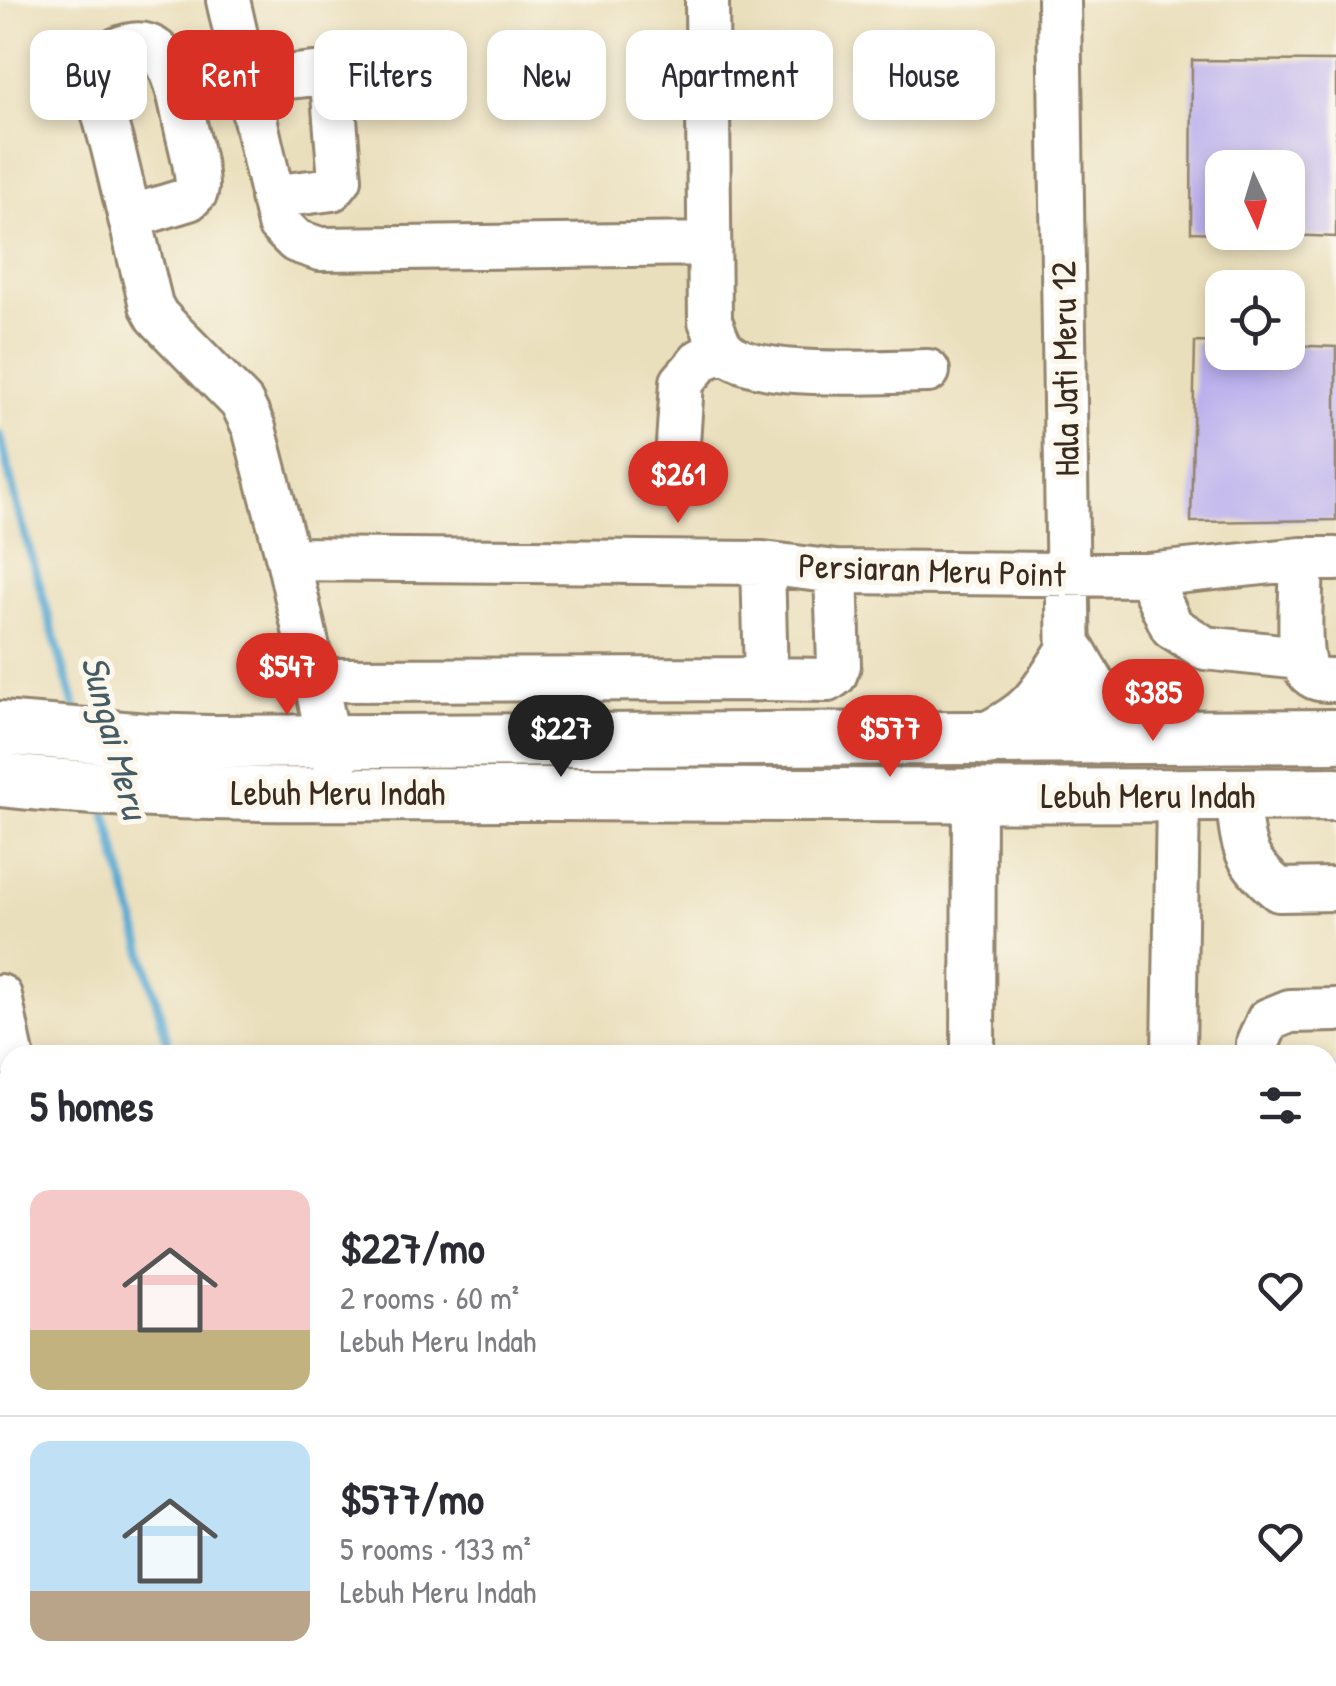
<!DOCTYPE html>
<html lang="en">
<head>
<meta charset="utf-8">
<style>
	:root { --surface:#fff; --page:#f7f7f7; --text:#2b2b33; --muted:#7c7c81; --line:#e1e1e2; --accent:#d93025 }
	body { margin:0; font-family:"Patrick Hand",sans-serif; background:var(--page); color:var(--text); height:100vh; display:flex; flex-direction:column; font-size:38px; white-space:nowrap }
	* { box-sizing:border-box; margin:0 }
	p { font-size:32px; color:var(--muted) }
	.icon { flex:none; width:55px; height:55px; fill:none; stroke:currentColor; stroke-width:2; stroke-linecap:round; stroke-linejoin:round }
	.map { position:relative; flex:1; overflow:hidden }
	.side { position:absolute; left:0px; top:1045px; width:1338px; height:642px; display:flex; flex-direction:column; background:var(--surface); border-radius:30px 30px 0 0; box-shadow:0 5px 15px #0003 }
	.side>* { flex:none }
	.top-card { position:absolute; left:30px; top:30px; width:1278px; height:90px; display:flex; gap:20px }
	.needle { width:65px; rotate:176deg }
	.tools { position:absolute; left:1205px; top:150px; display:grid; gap:20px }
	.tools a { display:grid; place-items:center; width:100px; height:100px; border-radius:20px; background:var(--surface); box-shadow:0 5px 15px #0003; font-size:50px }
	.price { position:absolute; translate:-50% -85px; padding:0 22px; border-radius:35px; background:var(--accent); color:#fff; font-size:32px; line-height:65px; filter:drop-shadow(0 2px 5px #0008) }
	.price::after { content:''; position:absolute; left:50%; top:60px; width:30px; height:22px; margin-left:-15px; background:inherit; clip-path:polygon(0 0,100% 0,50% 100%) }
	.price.active { background:#222; color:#fff }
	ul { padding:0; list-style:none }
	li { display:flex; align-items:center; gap:30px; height:250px; padding:0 30px }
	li+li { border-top:2px solid var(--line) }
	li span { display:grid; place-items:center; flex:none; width:280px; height:200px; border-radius:20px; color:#555 }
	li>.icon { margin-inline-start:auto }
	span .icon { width:120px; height:120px; fill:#fffc; stroke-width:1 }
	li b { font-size:42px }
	h2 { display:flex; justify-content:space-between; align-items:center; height:120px; padding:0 30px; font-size:42px }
	.tag { padding:0 35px; border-radius:20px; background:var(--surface); box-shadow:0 5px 15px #0003; font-size:35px; line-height:90px }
	.tag.active { background:var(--accent); color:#fff }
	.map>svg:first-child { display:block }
</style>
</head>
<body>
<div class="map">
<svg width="1336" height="1686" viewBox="0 0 1336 1686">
	<rect width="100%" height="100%" fill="#fbf7ec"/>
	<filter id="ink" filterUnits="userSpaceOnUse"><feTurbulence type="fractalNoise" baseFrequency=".01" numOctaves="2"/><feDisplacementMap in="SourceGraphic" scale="20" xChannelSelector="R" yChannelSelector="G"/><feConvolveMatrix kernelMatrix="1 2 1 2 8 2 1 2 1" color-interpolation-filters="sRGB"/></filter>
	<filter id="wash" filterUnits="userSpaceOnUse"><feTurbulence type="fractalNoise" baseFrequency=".0048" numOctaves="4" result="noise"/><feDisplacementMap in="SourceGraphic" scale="40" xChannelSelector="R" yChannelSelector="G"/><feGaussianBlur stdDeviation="2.25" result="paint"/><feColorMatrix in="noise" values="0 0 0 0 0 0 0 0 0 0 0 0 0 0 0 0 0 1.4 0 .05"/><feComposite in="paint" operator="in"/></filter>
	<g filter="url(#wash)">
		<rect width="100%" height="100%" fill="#eadfbc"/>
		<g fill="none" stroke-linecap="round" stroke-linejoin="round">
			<path stroke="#55a7d0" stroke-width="9" d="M0,435L18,510L77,715
				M104,807L171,1055
				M323,1678L335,1686"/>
		</g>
		<g id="blocks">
			<path fill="#baafed" d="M1192,60L1336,61V237L1288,235V168H1222V233L1191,232Z
				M1195,342L1222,343V352H1288V345L1336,347V520L1191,522Z
				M1328,1066H1336V1286L1328,1287Z
				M1328,1353H1336V1686H1182V1678H1328Z"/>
		</g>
	</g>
	<g filter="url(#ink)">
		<use href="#blocks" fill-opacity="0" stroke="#92846d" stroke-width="2.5"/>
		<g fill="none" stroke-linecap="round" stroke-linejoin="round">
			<g stroke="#92846d" stroke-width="48">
				<path id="minor" d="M228,0L279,224L296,241L320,249L708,244
					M707,0L710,321C714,329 717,342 723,349C752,382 884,371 928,371
					M1059,0L1070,737
					M246,81L316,74L327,76L332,83L340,179L332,189L272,197
					M130,217L189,199L196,192L197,187C197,167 190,146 186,127C178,92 171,26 118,49C106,55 98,66 98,80C98,100 108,128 113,148C126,200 138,253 151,305L157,316L174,334L242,403L254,428L288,559L335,768
					M677,460L682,382L701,360L724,350
					M288,559L763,563L836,572L1148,575L1302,559H1336
					M1302,559C1302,580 1296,657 1307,671C1314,681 1325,680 1336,680
					M763,563L766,679L828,680L835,675L839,665L836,572
					M1148,575L1172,627L1205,648L1301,658
					M315,680L766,679
					M1237,795C1243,843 1240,858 1279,890L1336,889
					M0,996L12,1055
					M973,1055L974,796
					M1174,1055L1178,797
					M1258,1055V1043L1268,1020L1290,1011L1336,1010
					M0,1101L10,1099
					M1328,1332L1336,1334
					M0,1400L10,1398
					M153,1678L158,1686
					M847,1686V1678
					M1037,1686L1039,1678
					M1129,1686L1130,1678"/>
			</g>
			<g stroke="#92846d" stroke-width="58">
				<path id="major" d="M0,728L147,740L209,742L1336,736
					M987,739C1037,714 1042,700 1071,655C1092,693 1106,719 1148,737
					M0,780C182,800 368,793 551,794C813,795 1074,797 1336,794"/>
			</g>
			<use href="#minor" stroke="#fff" stroke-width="42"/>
			<use href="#major" stroke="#fff" stroke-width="52"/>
		</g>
	</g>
	<g text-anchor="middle" stroke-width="10" stroke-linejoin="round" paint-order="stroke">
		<g font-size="35" fill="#3b2a1e" stroke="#fbf7ec">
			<text transform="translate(1065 369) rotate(-91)" y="12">Hala Jati Meru 12</text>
			<text transform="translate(932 570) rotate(2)" y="12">Persiaran Meru Point</text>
			<text x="338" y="805">Lebuh Meru Indah</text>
			<text x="1148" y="808">Lebuh Meru Indah</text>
		</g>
		<g font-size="38" font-style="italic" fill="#455c65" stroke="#fbf7ec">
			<text transform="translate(115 737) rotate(75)" y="13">Sungai Meru</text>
		</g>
	</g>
</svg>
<div class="tools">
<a><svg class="needle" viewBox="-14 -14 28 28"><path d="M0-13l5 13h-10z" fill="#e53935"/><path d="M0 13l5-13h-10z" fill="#7c7c81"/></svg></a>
<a><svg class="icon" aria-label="locate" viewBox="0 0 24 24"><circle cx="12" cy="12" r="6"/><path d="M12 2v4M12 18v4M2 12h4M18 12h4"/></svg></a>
</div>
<b class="price" style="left:678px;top:526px">$261</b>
<b class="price" style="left:287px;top:718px">$547</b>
<b class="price" style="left:1153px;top:744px">$385</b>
<b class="price active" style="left:561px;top:780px">$227</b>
<b class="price" style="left:890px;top:780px">$577</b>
<div class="top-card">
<a class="tag">Buy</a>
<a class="tag active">Rent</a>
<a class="tag">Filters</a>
<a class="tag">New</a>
<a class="tag">Apartment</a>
<a class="tag">House</a>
</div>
<section class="side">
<h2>5 homes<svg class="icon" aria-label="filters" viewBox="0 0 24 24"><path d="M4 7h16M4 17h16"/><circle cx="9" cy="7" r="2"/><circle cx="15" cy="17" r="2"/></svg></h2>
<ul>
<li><span style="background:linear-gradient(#f6c9c9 70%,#c2b280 0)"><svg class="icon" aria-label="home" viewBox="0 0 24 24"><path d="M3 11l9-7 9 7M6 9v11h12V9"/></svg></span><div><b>$227/mo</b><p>2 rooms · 60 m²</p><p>Lebuh Meru Indah</p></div><svg class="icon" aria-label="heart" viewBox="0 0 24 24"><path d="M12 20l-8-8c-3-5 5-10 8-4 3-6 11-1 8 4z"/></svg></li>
<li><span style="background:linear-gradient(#bfe0f5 75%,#b9a48a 0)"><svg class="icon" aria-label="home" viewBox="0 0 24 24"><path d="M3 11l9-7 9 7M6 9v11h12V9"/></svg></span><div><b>$577/mo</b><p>5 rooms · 133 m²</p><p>Lebuh Meru Indah</p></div><svg class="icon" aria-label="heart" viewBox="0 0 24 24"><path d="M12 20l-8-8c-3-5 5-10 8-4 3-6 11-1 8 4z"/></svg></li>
</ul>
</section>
</div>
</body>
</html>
